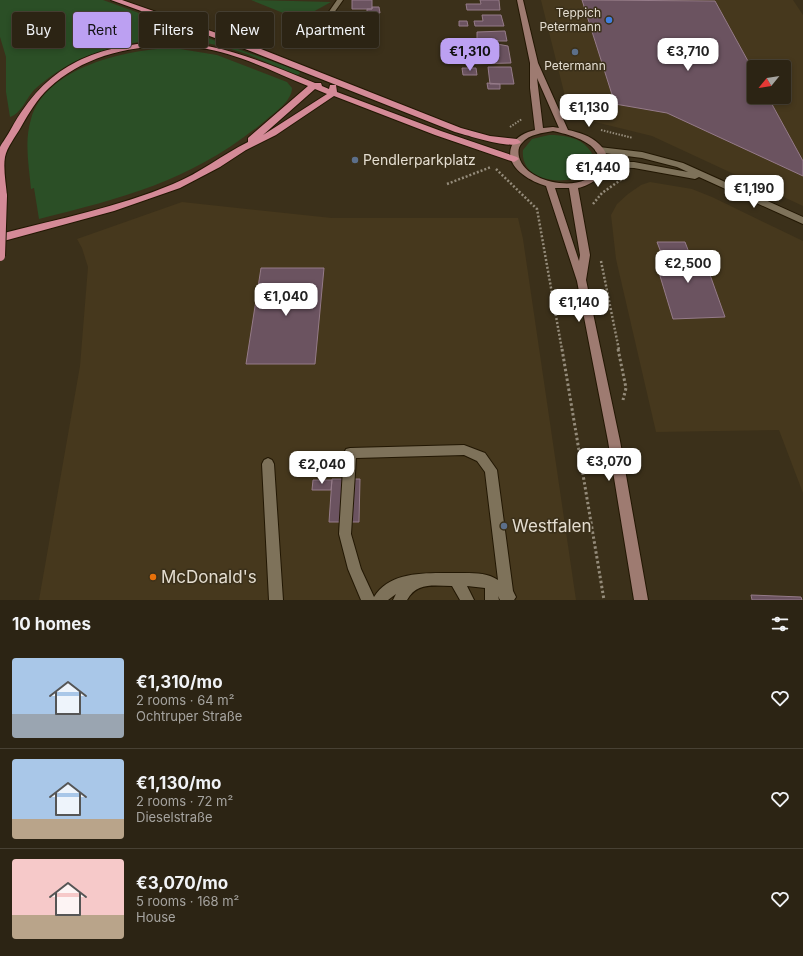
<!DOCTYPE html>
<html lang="en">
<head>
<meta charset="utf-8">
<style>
	:root { --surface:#2c2414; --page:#383022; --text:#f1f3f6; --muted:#a6a4a0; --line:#484134; --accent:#bca0f2 }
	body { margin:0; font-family:Inter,sans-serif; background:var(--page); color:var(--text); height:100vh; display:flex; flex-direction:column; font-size:15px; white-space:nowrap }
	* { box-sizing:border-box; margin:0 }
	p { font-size:13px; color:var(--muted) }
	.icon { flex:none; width:22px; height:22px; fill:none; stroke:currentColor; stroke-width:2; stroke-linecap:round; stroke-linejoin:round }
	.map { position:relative; height:600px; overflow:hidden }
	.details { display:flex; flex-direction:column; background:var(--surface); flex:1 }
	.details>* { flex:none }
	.top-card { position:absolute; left:12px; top:12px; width:400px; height:36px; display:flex; gap:8px }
	.needle { width:26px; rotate:240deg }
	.tools { position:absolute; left:747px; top:60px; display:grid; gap:8px }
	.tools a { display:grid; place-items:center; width:44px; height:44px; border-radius:4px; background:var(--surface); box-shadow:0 2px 6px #0003,0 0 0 1px var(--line); font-size:20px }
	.price { position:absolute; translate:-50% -34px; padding:0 9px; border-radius:8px; background:#fff; color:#222; font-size:13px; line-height:26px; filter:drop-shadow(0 1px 2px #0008) }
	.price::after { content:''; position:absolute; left:50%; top:24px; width:12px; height:9px; margin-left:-6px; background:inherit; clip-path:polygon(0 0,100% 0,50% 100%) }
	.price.on { background:var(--accent); color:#111 }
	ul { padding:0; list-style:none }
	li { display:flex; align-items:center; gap:12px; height:100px; padding:0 12px }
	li+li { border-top:1px solid var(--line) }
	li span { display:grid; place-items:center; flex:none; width:112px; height:80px; border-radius:4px; color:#555 }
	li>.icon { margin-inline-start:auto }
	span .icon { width:48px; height:48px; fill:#fffc; stroke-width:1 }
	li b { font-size:17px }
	h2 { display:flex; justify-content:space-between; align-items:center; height:48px; padding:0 12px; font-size:17px }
	.tag { padding:0 14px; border-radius:4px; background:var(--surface); box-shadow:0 2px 6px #0003,0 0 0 1px var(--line); font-size:14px; line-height:36px }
	.tag.on { background:var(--accent); color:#111 }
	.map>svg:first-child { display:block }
</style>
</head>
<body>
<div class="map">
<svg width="803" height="600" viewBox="0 0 803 600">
	<rect width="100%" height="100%" fill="#3b301a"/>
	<path fill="#46381d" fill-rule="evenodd" d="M541,0H793L803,15V206L652,136L587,120L568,108ZM754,67H784V97H754Z
		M650,182L692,189L712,197L803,241V493L779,430L656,432L616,259L611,215L617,204L628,194L641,185Z
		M182,202L332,218H518L523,239L576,600H39L80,366L88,267L82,248L77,239Z"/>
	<path fill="#2b4f26" d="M0,0H103L299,71L300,73L298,75L294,74C270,64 246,52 220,46C167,32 104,42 57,72C49,77 42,83 35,89C27,97 21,114 10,117L6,92V57L0,37Z
		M251,0L331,2L311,13L308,23Z
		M174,48L217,55L287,82L292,88C292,101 275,112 266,120C194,180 127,197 39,219L34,188L31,189C29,166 24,142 31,119C46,67 127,49 174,48Z
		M549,135C563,135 579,137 588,148C620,183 518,198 523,150L532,139Z"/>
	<path fill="#6b5360" stroke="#957b89" d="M352,0H372V9H352Z
		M480,0H499L500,10H467L466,4H481Z
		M582,0L715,1L754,72V97H768L803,161V176L667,113L615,104Z
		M372,7H379L380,13L367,14V9H372Z
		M364,14H378V22L364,21Z
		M482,15H501L504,26H475L474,21H483Z
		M364,21H377L378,33H373L370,36L353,35L352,24H360Z
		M459,21H467L468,26H459Z
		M505,31L507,41H488L487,39L477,40V32Z
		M464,39H477L478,44H464Z
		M497,44L508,46L511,63L467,64L466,60H471V56H489L487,45Z
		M488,67H511L514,84H490Z
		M462,68H476L477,75H463Z
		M487,83L500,84V89H488Z
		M657,242H685L690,255H703L725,317L673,319L657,266H666Z
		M261,268H324L315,364H246Z
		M332,479H360L359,522H329Z
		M313,480H332L331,490H312Z
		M751,595L801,597L802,600H752Z"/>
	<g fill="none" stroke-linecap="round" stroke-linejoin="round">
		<g stroke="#221703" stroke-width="2">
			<path id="service" d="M464,445L485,453L497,470L513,591L516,597L514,600H500L498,596L499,600H485V588L467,586L474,600H460L452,586C434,586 417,582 407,600H393L396,594L388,600H361L348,569L339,534L344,453L346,449L350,448ZM464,455L477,461L485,472L498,580C487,572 470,573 456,573C429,573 390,570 374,597L361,569L351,534L356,458Z"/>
		</g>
		<g stroke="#221703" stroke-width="2">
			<path id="minor" d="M337,0H343L331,17H327L326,16Z
				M599,147L642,152L683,163L803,217V224L699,177L695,179L634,168L600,167L599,165L603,162H634L688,172L677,167L642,158L596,152L595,150Z
				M268,458L272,460L274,464L283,600H269L262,464L264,460Z"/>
		</g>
		<g stroke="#221703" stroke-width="2">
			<path id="secondary" d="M517,0H523L538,63L568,130C578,132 591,136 599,144C619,162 598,184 578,188L590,255L586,280L620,441L648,600H634L608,441L577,281L546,186C529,181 503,166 512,145C516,137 526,132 535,130L530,88V63ZM537,78L559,128L553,127L543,128ZM553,131C567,134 604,143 598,164C596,171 592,176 585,180C566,189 525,180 519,157C518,152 518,147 522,143C529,134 543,133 553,131ZM555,188H569L580,255L579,261Z"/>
		</g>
		<g stroke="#221703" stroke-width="2">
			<path id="trunk" d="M111,0H122L251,45L461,128L490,136L517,139L521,142C513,151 467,135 455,132L245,49Z
				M161,41C220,42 262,62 315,83H321L322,86L329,89L330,85H336L337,92L441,131L517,157L519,159L514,162L435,135L334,96L276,135L246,150L220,167L180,188L114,211L0,242V234C58,219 118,207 173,184C200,173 222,155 248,142V138L308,86C273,72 238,53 200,48C149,41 88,51 49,88C37,99 29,113 21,127C16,136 7,147 5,157C3,168 6,184 7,196L5,198L0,199C0,191 0,150 0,147C2,143 8,135 11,129C47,65 90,48 161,41ZM315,89L327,94L263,135Z"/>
		</g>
		<path stroke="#958c7b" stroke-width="2" stroke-dasharray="1.5 1.5" stroke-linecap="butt" d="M510,127L522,119
			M601,130L633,138"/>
		<path stroke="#958c7b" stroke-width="2.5" stroke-dasharray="2 2" stroke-linecap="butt" d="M496,169L537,209L562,350
			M447,184L491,167
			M593,204L602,193L622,179
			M601,261L619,350"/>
		<path stroke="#958c7b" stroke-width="3" stroke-dasharray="2.5 2.5" stroke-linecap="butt" d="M562,349L604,600
			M618,349L626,388L623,400"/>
		<use href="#service" fill="#7e725a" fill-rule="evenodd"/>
		<use href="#minor" fill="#7e725a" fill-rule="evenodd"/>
		<use href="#secondary" fill="#9e7b71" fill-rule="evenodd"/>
		<use href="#trunk" fill="#d48a97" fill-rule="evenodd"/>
		<g stroke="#221703" stroke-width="12" stroke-linecap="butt">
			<path id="trunk-bridge" d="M0,256L2,196"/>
		</g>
		<use href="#trunk-bridge" stroke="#d48a97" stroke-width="10"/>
	</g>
	<circle fill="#3f7fe0" stroke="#3b301a" stroke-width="1.5" cx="609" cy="20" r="4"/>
	<g fill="#5c6f8a" stroke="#3b301a" stroke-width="1.5">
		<circle cx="575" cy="52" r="4"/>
		<circle cx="355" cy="160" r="4"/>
		<circle cx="504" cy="526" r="4"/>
	</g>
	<circle fill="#e8710a" stroke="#3b301a" stroke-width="1.5" cx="153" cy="577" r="4"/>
	<g text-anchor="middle" stroke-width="3" stroke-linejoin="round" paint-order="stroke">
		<g font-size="12" fill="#e4ddd0" stroke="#3b301a" text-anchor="end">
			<text x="601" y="17">Teppich<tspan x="601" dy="14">Petermann</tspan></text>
			<text x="575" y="70" text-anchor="middle">Petermann</text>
		</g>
		<g font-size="14" fill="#e4ddd0" stroke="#3b301a" text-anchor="start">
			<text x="363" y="165">Pendlerparkplatz</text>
		</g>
		<g font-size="17" fill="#e4ddd0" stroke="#3b301a" text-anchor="start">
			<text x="512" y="532">Westfalen</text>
			<text x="161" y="583">McDonald's</text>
		</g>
	</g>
</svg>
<div class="tools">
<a><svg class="needle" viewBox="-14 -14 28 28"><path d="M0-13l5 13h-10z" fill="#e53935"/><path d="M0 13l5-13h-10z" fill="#a6a4a0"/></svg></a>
</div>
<b class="price on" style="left:470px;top:72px">€1,310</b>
<b class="price" style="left:688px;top:72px">€3,710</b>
<b class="price" style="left:589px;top:128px">€1,130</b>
<b class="price" style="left:598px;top:188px">€1,440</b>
<b class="price" style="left:754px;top:209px">€1,190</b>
<b class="price" style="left:688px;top:284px">€2,500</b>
<b class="price" style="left:286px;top:317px">€1,040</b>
<b class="price" style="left:579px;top:323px">€1,140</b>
<b class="price" style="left:609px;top:482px">€3,070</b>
<b class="price" style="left:322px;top:485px">€2,040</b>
<div class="top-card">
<a class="tag">Buy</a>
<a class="tag on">Rent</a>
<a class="tag">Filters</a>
<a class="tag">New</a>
<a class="tag">Apartment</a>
</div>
</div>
<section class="details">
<h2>10 homes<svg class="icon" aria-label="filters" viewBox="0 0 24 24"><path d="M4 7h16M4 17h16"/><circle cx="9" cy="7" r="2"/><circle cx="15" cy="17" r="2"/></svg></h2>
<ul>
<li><span style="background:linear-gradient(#a9c7e8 70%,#9aa5b1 0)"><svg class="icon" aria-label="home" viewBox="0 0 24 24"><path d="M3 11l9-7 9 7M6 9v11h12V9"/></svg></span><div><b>€1,310/mo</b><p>2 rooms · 64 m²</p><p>Ochtruper Straße</p></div><svg class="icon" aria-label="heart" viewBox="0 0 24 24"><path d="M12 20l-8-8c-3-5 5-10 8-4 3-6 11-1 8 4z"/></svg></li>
<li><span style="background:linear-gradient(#a9c7e8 75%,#b9a48a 0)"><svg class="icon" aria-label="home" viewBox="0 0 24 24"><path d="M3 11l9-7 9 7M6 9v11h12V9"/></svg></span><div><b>€1,130/mo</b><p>2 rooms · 72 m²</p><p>Dieselstraße</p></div><svg class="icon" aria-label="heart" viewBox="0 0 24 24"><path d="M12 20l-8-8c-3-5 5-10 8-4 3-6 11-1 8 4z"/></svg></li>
<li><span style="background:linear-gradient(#f6c9c9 70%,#b9a48a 0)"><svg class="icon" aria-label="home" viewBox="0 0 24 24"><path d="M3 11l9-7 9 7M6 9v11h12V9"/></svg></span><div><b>€3,070/mo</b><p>5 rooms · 168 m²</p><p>House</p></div><svg class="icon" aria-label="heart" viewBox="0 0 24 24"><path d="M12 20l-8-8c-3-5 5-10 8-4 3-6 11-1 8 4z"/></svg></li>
</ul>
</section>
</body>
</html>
